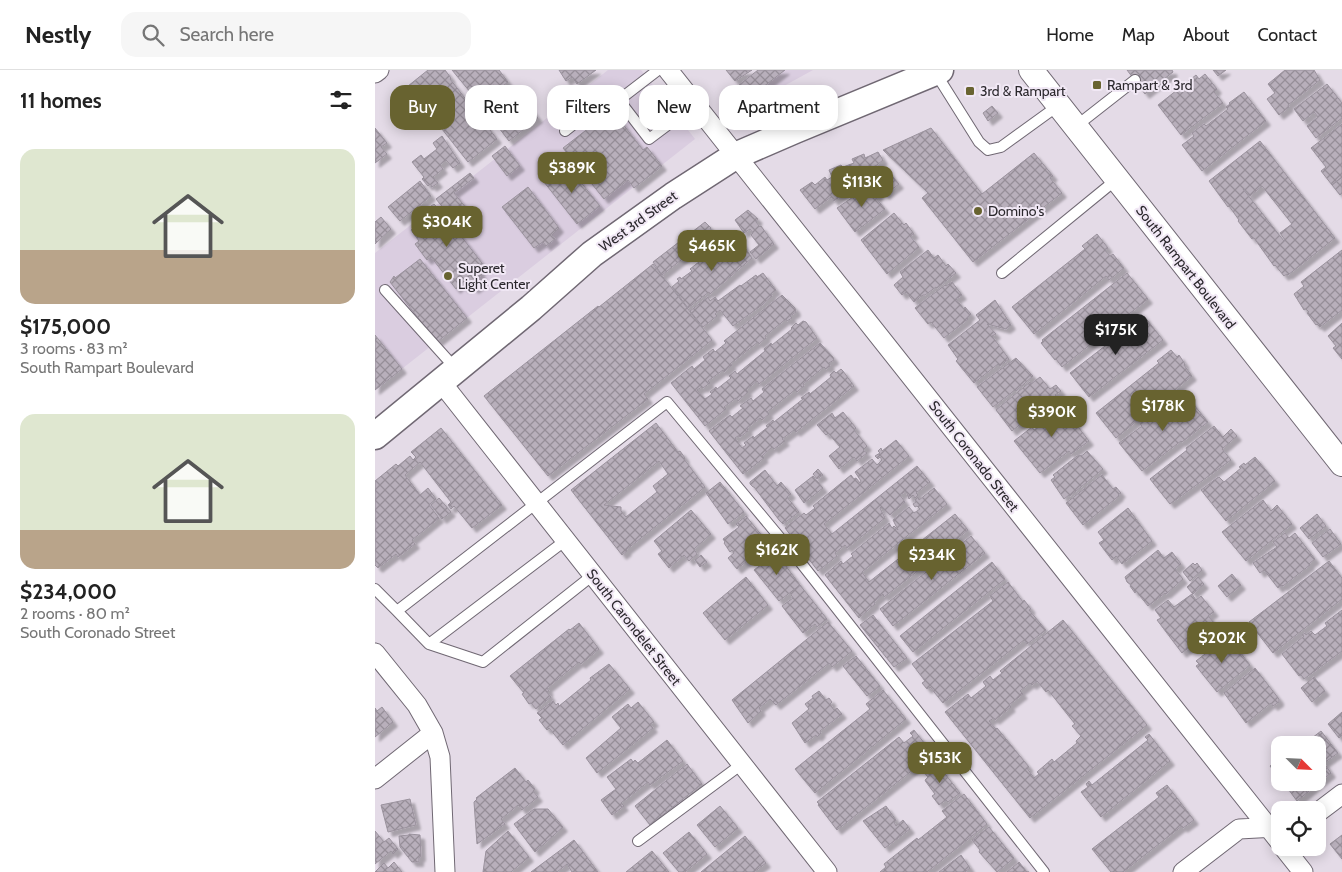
<!DOCTYPE html>
<html lang="en">
<head>
<meta charset="utf-8">
<style>
	:root { --surface:#fff; --page:#f6f6f6; --text:#222; --muted:#767676; --line:#e0e0e0; --accent:#686330 }
	body { margin:0; font-family:Cabin,sans-serif; background:var(--page); color:var(--text); height:100vh; display:flex; flex-direction:column; font-size:19px; white-space:nowrap }
	* { box-sizing:border-box; margin:0 }
	p { font-size:16px; color:var(--muted) }
	.icon { flex:none; width:28px; height:28px; fill:none; stroke:currentColor; stroke-width:2; stroke-linecap:round; stroke-linejoin:round }
	.map { position:relative; flex:1; overflow:hidden }
	.drawer { display:flex; flex-direction:column; background:var(--surface); width:375px }
	.drawer>* { flex:none }
	.guide { position:absolute; left:15px; top:15px; width:475px; height:45px; display:flex; gap:10px }
	.needle { width:32px; rotate:114deg }
	.controls { position:absolute; left:896px; top:666px; display:grid; gap:10px }
	.controls a { display:grid; place-items:center; width:55px; height:55px; border-radius:10px; background:var(--surface); box-shadow:0 2px 12px #0003; font-size:25px }
	.price { position:absolute; translate:-50% -42px; padding:0 11px; border-radius:10px; background:var(--accent); color:#fff; font-size:16px; line-height:32px; filter:drop-shadow(0 1px 2px #0008) }
	.price::after { content:''; position:absolute; left:50%; top:30px; width:15px; height:11px; margin-left:-8px; background:inherit; clip-path:polygon(0 0,100% 0,50% 100%) }
	.price.on { background:#222; color:#fff }
	ul { padding:0; list-style:none }
	li { display:grid; align-content:center; gap:10px; height:265px; padding:0 20px }
	li span { display:grid; place-items:center; height:155px; border-radius:15px; color:#555 }
	li>.icon { margin-inline-start:auto }
	span .icon { width:90px; height:90px; fill:#fffc; stroke-width:1 }
	li b { font-size:21px }
	h2 { display:flex; justify-content:space-between; align-items:center; height:60px; padding:0 20px; font-size:21px }
	.chip { padding:0 18px; border-radius:15px; background:var(--surface); box-shadow:0 2px 12px #0003; font-size:18px; line-height:45px }
	.chip.on { background:var(--accent); color:#fff }
	header { display:flex; align-items:center; gap:30px; box-sizing:border-box; height:70px; padding:0 25px; background:var(--surface); border-bottom:1px solid var(--line) }
	header strong { font-size:24px }
	nav { display:flex; gap:28px; margin-inline-start:auto; font-size:18px }
	.search { width:350px; height:45px; background:var(--page); display:flex; align-items:center; gap:12px; box-sizing:border-box; padding:0 18px; border-radius:15px; color:var(--muted); font-size:19px }
	main { display:flex; flex:1; min-height:0 }
	.map>svg:first-child { display:block }
</style>
</head>
<body>
<header>
<strong>Nestly</strong>
<div class="search"><svg class="icon" aria-label="search" viewBox="0 0 24 24"><circle cx="10" cy="10" r="6"/><path d="M15 15l6 6"/></svg>Search here</div>
<nav><a>Home</a><a>Map</a><a>About</a><a>Contact</a></nav>
</header>
<main>
<section class="drawer">
<h2>11 homes<svg class="icon" aria-label="filters" viewBox="0 0 24 24"><path d="M4 7h16M4 17h16"/><circle cx="9" cy="7" r="2"/><circle cx="15" cy="17" r="2"/></svg></h2>
<ul>
<li><span style="background:linear-gradient(#dfe7d0 65%,#b9a48a 0)"><svg class="icon" aria-label="home" viewBox="0 0 24 24"><path d="M3 11l9-7 9 7M6 9v11h12V9"/></svg></span><div><b>$175,000</b><p>3 rooms · 83 m²</p><p>South Rampart Boulevard</p></div></li>
<li><span style="background:linear-gradient(#dfe7d0 75%,#b9a48a 0)"><svg class="icon" aria-label="home" viewBox="0 0 24 24"><path d="M3 11l9-7 9 7M6 9v11h12V9"/></svg></span><div><b>$234,000</b><p>2 rooms · 80 m²</p><p>South Coronado Street</p></div></li>
</ul>
</section>
<div class="map">
<svg width="967" height="802" viewBox="0 0 967 802">
	<defs>
		<pattern id="building-cross-hatch" width="8" height="8" patternUnits="userSpaceOnUse" patternTransform="scale(1.25)"><rect width="8" height="8" fill="#b8afbb"/><path d="M0 0l8 8M0 8l8-8" fill="none" stroke="#968e98"/></pattern>
		<filter id="shadow"><feDropShadow dx="4.5" dy="4.5" stdDeviation="1" flood-color="#0004"/></filter>
	</defs>
	<rect width="100%" height="100%" fill="#e4dbe7"/>
	<path fill="#dacde0" d="M233,0H266L320,69L0,320V183Z
		M387,0H438L363,41L353,27Z"/>
	<path fill="url(#building-cross-hatch)" stroke="#9a929d" fill-rule="evenodd" filter="url(#shadow)" d="M53,0H70L76,8L75,9L122,69L93,92L33,16Z
		M77,0H124L133,12L123,20L119,15L116,17L114,15L100,28Z
		M184,0H221L202,14L197,7L191,11Z
		M351,0H377L360,11Z
		M383,0H410L370,31L358,37L350,26Z
		M752,0H797L798,2L770,24Z
		M838,0H851L843,6Z
		M910,0H939L945,10L913,35L914,37L904,45L892,29L900,23L893,14Z
		M830,4L842,19L839,22L848,33L806,65L783,35L821,5L824,9Z
		M952,14L967,33V48L941,68L932,56L943,47L939,42L928,51L919,39Z
		M869,22L891,51L827,101L807,75L819,66L817,63L829,54L831,56L853,39L851,37L855,34L854,33Z
		M153,35L163,48L134,71L124,58Z
		M617,36L623,43L613,51L608,43Z
		M237,40L268,80L272,77L287,96L259,118L253,110L229,129L188,78Z
		M967,54V107L957,115L946,101L951,97L936,78Z
		M0,58L12,73L6,77L12,84L0,93Z
		M556,58L607,124L659,83L678,106L675,108L687,123L598,192L547,128L553,123L508,80Z
		M67,66L85,93L78,98L71,90L65,95L68,99L58,107L63,113L57,117L55,114L53,116L47,109L49,107L37,92L46,85L49,89L62,79L58,73Z
		M885,71L960,168L913,205L912,204L909,206L900,195L899,196L879,168L877,169L863,151L864,150L854,136L853,137L834,111ZM887,116L917,154L905,163L910,170L909,171L868,119H869L875,126Z
		M130,76L145,96L132,106L117,86Z
		M503,82L508,90L502,95L483,104L466,117L470,123L459,131L456,127L440,139L425,120L437,112L440,115L450,107L452,110L457,107L454,100L466,95L468,97L479,93L477,89L489,84L490,88Z
		M192,95L225,136L202,154L169,112Z
		M513,101L524,114L510,125L499,111Z
		M95,103L99,108L79,123L92,139L78,150L61,129Z
		M967,107V123L965,125L957,115Z
		M45,111L56,126L25,151L13,137Z
		M497,114L504,124L501,128L510,139L480,162L462,138Z
		M153,117L184,158L177,165L180,169L171,176L168,172L159,178L127,137Z
		M59,134L76,153L110,197L104,201L107,205L102,208L106,214L99,219L95,214L89,218L86,214L81,219L56,187L52,190L40,174L44,171L36,160L40,156L39,154L43,151L41,146Z
		M373,140L383,149L381,152L385,157L386,156L399,174L381,189L375,182L384,175L376,165L378,163L375,159L369,163L360,150Z
		M519,143L529,155L531,153L539,164L535,166L544,177L512,204L486,170Z
		M6,147L16,159L0,174V152Z
		M330,152L336,158H335L339,164L287,205L278,192Z
		M722,164L733,178L730,180L735,186L738,184L749,198L734,210L731,206L659,264L637,237L710,179L707,176Z
		M357,166L364,172L365,170L377,188L335,224L334,222L313,238L297,217L304,211L302,209L305,207L306,209L317,201L315,199L339,180L341,183L357,170L355,168Z
		M553,180L559,188L563,185L571,196L573,194L581,203L562,218L561,217L550,225H548L539,232L531,222L527,225L519,215L528,207L525,202Z
		M967,180V240L945,257L942,254L941,255L932,243L934,242L931,239L929,240L919,224L929,216L926,212Z
		M45,189L92,248L62,272L15,212L19,206L20,208Z
		M278,194L337,270L269,324L273,329L173,406L109,326L223,236L224,237Z
		M388,203L401,220L396,224L397,226L387,235L358,256L345,240L340,244L342,246L328,257L315,241L333,227L335,231L340,227L343,231L365,215L366,216L381,205L382,207Z
		M752,203L773,229L687,297L681,289L680,290L666,273L668,271L667,270Z
		M577,212L587,225L581,229L589,239L590,237L596,244L592,248L593,249L569,268L556,252L553,254L540,238L570,215L571,216Z
		M407,225L420,238L421,242L415,246L417,248L412,251L411,249L390,266L391,268L384,274L383,272L355,294L357,295L349,302L348,300L333,311L335,313L328,318L327,317L322,320L330,329L337,324L335,322L341,317L342,319L356,308L354,306L360,301L362,304L390,281L389,279L396,273L397,275L417,259L416,258L421,253L423,255L428,251L431,252L442,268L384,314L382,311L371,320L373,322L363,331L361,328L349,337L351,339L330,356L296,313L317,296L319,299L330,290L328,287L338,279L340,282L351,273L349,271Z
		M620,230L636,255L631,259L612,254L621,264L617,266L634,289L625,296L623,294L599,313L581,291L583,289L573,275L605,250L601,245Z
		M769,246L788,270L714,327L695,303Z
		M967,253V289L958,278L961,276L953,266Z
		M0,265L27,299L0,320Z
		M445,273L458,287L459,290L454,293L455,296L451,299L449,297L428,314L429,316L422,322L420,320L392,342L394,344L387,350L385,348L372,358L373,361L365,367L363,366L360,368L367,378L371,375L369,373L378,366L379,368L393,357L391,356L398,350L399,352L428,329L426,328L434,322L435,324L456,307L455,305L459,301L461,303L466,299L468,301L479,316L421,362L419,360L407,369L410,371L399,379L397,377L387,386L389,388L368,404L334,361L355,345L357,347L368,338L365,336L376,328L378,331L389,322L387,319Z
		M796,280L802,287L804,285L810,294L809,295L817,306L741,368L721,343L784,293L782,291Z
		M641,288L658,306L641,321L640,320L618,337L602,317Z
		M665,307L675,319L681,315L686,321L680,325L681,326L637,361L621,340L655,312L656,314Z
		M806,322L813,332L815,330L833,352L807,372L806,371L767,401L744,373L767,356L765,354L769,350L771,352L800,329L799,328Z
		M682,332L685,333L698,349H697L714,371L696,384L694,381L665,403L639,371L657,357L659,360L669,353L663,346Z
		M468,342L481,358L479,360L492,376L488,380L492,383L482,391L479,387L464,399L454,386L465,377L453,363L451,365L442,355L457,343L460,348Z
		M281,353L303,382L305,381L310,388L309,389L330,417L251,480L252,481L247,485L196,420ZM284,391L293,404L278,416L282,422L251,447L246,441V437L229,435Z
		M839,356L848,367L856,359L862,366L847,379L856,390L795,434L775,409L812,380L811,378Z
		M66,358L127,435L97,458L79,436L76,439L73,435L76,432L45,392L30,405L45,425L53,418L61,429L54,435L64,448L37,470L40,474L23,487L21,484L3,498L0,495V411L21,394L23,396L35,386L38,390L41,387L36,382Z
		M521,370L534,386L449,454L457,464L542,396L555,412L541,423L543,425L540,428L538,425L534,429L531,421L525,425L530,432L515,445L506,437L505,438L510,448L472,478L470,475L460,483L462,486L443,501L410,458L429,443L431,445L440,438L438,436L476,405L479,409L481,408L485,413L486,411L480,402L497,389L502,395L507,390L505,387L503,389L500,386L505,383L503,381L506,378L507,381Z
		M712,381L728,399L695,426L694,425L689,429L676,410L680,407L678,405L702,386L708,385Z
		M880,387L900,411L851,451L826,420L842,408L844,407L849,412L866,398L864,397L869,393L870,395Z
		M443,399L448,405L442,409L438,404Z
		M390,400L402,416L406,412L416,424L412,427L424,442L408,454L404,450L379,417H378L375,414V412Z
		M727,405L738,419L741,417L746,423L743,425L744,426L708,455L691,433Z
		M438,406L448,418L429,433L420,420Z
		M345,412L369,442L353,454L331,423Z
		M559,418L572,434L487,502L494,512L580,444L593,460L578,472L580,474L577,476L575,474L571,477L569,475L571,473L568,469L563,474L568,480L552,493L544,485L543,486L546,491L544,492L548,497L509,527L508,524L499,532L500,534L484,548L450,505L466,491L468,494L478,486L476,484L514,453L517,458L519,456L523,460L518,450L534,437L539,443L545,439L542,436L540,437L538,434L541,432L540,430L543,427L544,430Z
		M64,428L76,442L67,449L56,435Z
		M888,430L896,441L902,435L917,454L871,491L847,462Z
		M753,438L777,471L747,494L741,486L737,490L724,473L729,470L723,462Z
		M316,440L336,464L319,479L322,484L314,491L309,485L294,498L283,484L287,481L279,471Z
		M942,444L951,456L934,469L925,458Z
		M371,446L397,478L385,488L381,484L362,499L353,488L359,483L357,480L355,482L349,473L350,472L348,469L364,457L361,454Z
		M955,459L966,474L948,487L937,473Z
		M910,463L914,468L920,463L940,489L934,494L935,495L908,516L907,515L903,518L889,500L885,503L878,493L902,477L898,472Z
		M596,466L610,483L518,556L505,539Z
		M399,480L425,515L404,531L379,500L387,494L385,491Z
		M783,480L789,488L797,482L806,494L800,499L808,509L791,524L790,523L773,536L761,521L760,523L755,516L756,515L752,512L750,507Z
		M326,485L332,492L325,497L320,490Z
		M954,491L967,508V529L898,583L874,552Z
		M617,492L630,509L538,582L525,566Z
		M818,493L820,495L822,493L827,500L815,511L808,502Z
		M857,504L866,515L852,527L843,516Z
		M371,507L393,535L350,570L328,543Z
		M823,507L829,514L818,524L812,517Z
		M633,512L648,532L649,530L656,539L654,540L671,560L652,574L649,570L568,633L555,617L552,619L547,613L550,611L537,594L618,531L615,526Z
		M425,515L452,549L442,557L440,554L428,563L407,536L418,528L415,523Z
		M817,524L821,530L826,526L839,542L833,546L842,556L807,583L782,550L786,548L780,540L793,530L799,537Z
		M967,540V581L929,609L926,605L924,606L907,584L929,566L927,565L930,563L931,565L936,561L940,565L952,556L950,553Z
		M498,545L532,588L519,597L485,555Z
		M688,550L772,655L655,748L570,642L593,624L596,628L611,616L608,612L615,606L618,610L627,603L625,601ZM662,611L671,622L673,620L700,654L697,656L706,666L701,671L702,673L679,692L677,689L662,702L664,704L659,708L652,698L654,697L622,658L621,659L614,651L619,648L620,650L636,637L634,635L648,624L645,621L655,613L657,615Z
		M453,552L477,581L457,597L454,593L401,635L395,629L384,638L386,641L373,653L357,630Z
		M204,553L224,579L206,594L204,592L172,618L174,621L172,622L176,627L161,639L156,633L154,634L147,624L149,623L135,606L194,559L195,560Z
		M853,566L875,595L842,622L821,596L824,594L821,591Z
		M481,586L505,616L492,626L468,596Z
		M234,594L255,619L188,675L174,658L172,660L164,650L167,648L162,643L178,631L181,635L183,633L184,636L216,610L215,608Z
		M880,598L904,629V632L898,636L896,633L871,653L849,623Z
		M939,607L950,621L937,632L926,618Z
		M508,620L531,649L440,723L420,699L495,639L491,634Z
		M444,621L451,630L454,628L457,632L455,634L459,640L462,638L467,644L445,661L446,663L442,667L441,665L430,673L417,653L434,639L430,634L438,628L437,626Z
		M263,632L279,652L275,654L278,658L222,703L211,688L246,658L237,647L253,634L256,638Z
		M7,637L18,652L0,667V638L2,641Z
		M967,642V665L964,668L953,654Z
		M539,660L558,684L462,760L443,735L444,734L442,732L524,667L529,673L538,666L535,663Z
		M946,661L963,683L949,693L956,703L922,731L908,712H942V675H928Z
		M774,664L795,691L726,747L706,722L713,717L711,714L714,711L717,715L773,670L770,667Z
		M292,670L308,691L275,715L273,712L246,733L249,736L237,745L226,730L241,719L232,707L256,689L258,692L260,690L263,693Z
		M905,688V709L895,696Z
		M560,691L585,723L573,732L571,730L564,735L557,726L560,724L551,712L550,710L553,707L546,699L551,696L552,697Z
		M312,694L327,714L275,755L260,736Z
		M140,698L151,712L153,710L160,719L158,721L163,727L147,740L143,735L126,749L130,754L102,774L99,732L102,729L101,728Z
		M792,715L819,750L808,758L807,756L748,802H736L717,779L784,727L781,723Z
		M589,724L612,754L552,802H505L511,797L509,794L542,768L543,770L572,747L567,741Z
		M35,729L41,755L13,762L6,735Z
		M345,736L363,758L340,777L322,755Z
		M511,736L521,750L519,752L521,756L528,750L535,759L510,778L488,751Z
		M159,739H173L188,757L160,782L139,754Z
		M614,757L639,788L622,802L604,782L605,780L597,770Z
		M0,761L9,772L14,768L23,779L18,784L16,781L0,794Z
		M133,761L154,787L136,802H108L111,781Z
		M314,762L332,784L310,802H304L288,783Z
		M34,764L45,765L46,787H44V792H37L25,777L24,766L34,765Z
		M967,765V789L955,774Z
		M370,766L391,793L379,802H326Z
		M199,770L223,802H197L192,794L182,802H156Z
		M277,781L294,802H251Z
		M586,785L595,798L590,802H564Z
		M19,792L27,802H0L9,793L13,798Z
		M644,792L652,802H654H632Z"/>
	<g fill="none" stroke-linecap="round" stroke-linejoin="round">
		<g stroke="#706873" stroke-width="12">
			<path id="service" d="M283,0L244,30L274,69L298,51
				M560,2L604,72L613,80L626,77L684,35
				M700,57L760,10
				M190,61L238,23L244,30
				M627,203L742,109
				M10,220L81,299
				M0,519L22,541L292,332L426,493L669,802
				M22,541L54,574L191,470
				M54,574L108,592L218,505
				M263,771L367,694"/>
		</g>
		<g stroke="#706873" stroke-width="21">
			<path id="minor" d="M293,0L905,772
				M0,3L4,0
				M66,312L452,802
				M0,583L42,635L58,663L65,687L70,802
				M0,709L58,663
				M942,743L967,724
				M909,778L928,802
				M808,802L864,759L902,757"/>
		</g>
		<g stroke="#706873" stroke-width="26">
			<path id="tertiary" d="M656,0L967,394"/>
		</g>
		<g stroke="#706873" stroke-width="29">
			<path id="secondary" d="M0,366L156,238L217,184L298,126L360,86L420,60L565,0"/>
		</g>
		<use href="#service" stroke="#fff" stroke-width="10"/>
		<use href="#minor" stroke="#fff" stroke-width="19"/>
		<use href="#tertiary" stroke="#fff" stroke-width="24"/>
		<use href="#secondary" stroke="#fff" stroke-width="26"/>
	</g>
	<g fill="#686330" stroke="#f1e8f5" stroke-width="2">
		<rect x="717" y="10" width="10" height="10" rx="2.5"/>
		<rect x="590" y="16" width="10" height="10" rx="2.5"/>
		<circle cx="603" cy="141" r="5"/>
		<circle cx="73" cy="206" r="5"/>
	</g>
	<g text-anchor="middle" stroke-width="4" stroke-linejoin="round" paint-order="stroke">
		<g font-size="14" fill="#2b282d" stroke="#f1e8f5" text-anchor="start">
			<text x="732" y="20">Rampart &amp; 3rd</text>
			<text x="605" y="26">3rd &amp; Rampart</text>
			<text x="613" y="146">Domino's</text>
			<text x="83" y="203">Superet<tspan x="83" dy="16">Light Center</tspan></text>
		</g>
		<g font-size="14" fill="#2b282d" stroke="#f1e8f5">
			<text transform="translate(263 151) rotate(-36)" y="5">West 3rd Street</text>
			<text transform="translate(811 197) rotate(52)" y="5">South Rampart Boulevard</text>
			<text transform="translate(599 386) rotate(52)" y="5">South Coronado Street</text>
			<text transform="translate(259 557) rotate(52)" y="5">South Carondelet Street</text>
		</g>
	</g>
</svg>
<div class="controls">
<a><svg class="needle" viewBox="-14 -14 28 28"><path d="M0-13l5 13h-10z" fill="#e53935"/><path d="M0 13l5-13h-10z" fill="#767676"/></svg></a>
<a><svg class="icon" aria-label="locate" viewBox="0 0 24 24"><circle cx="12" cy="12" r="6"/><path d="M12 2v4M12 18v4M2 12h4M18 12h4"/></svg></a>
</div>
<b class="price" style="left:197px;top:124px">$389K</b>
<b class="price" style="left:487px;top:138px">$113K</b>
<b class="price" style="left:72px;top:178px">$304K</b>
<b class="price" style="left:337px;top:202px">$465K</b>
<b class="price on" style="left:741px;top:286px">$175K</b>
<b class="price" style="left:788px;top:362px">$178K</b>
<b class="price" style="left:677px;top:368px">$390K</b>
<b class="price" style="left:402px;top:506px">$162K</b>
<b class="price" style="left:557px;top:511px">$234K</b>
<b class="price" style="left:847px;top:594px">$202K</b>
<b class="price" style="left:565px;top:714px">$153K</b>
<div class="guide">
<a class="chip on">Buy</a>
<a class="chip">Rent</a>
<a class="chip">Filters</a>
<a class="chip">New</a>
<a class="chip">Apartment</a>
</div>
</div>
</main>
</body>
</html>
